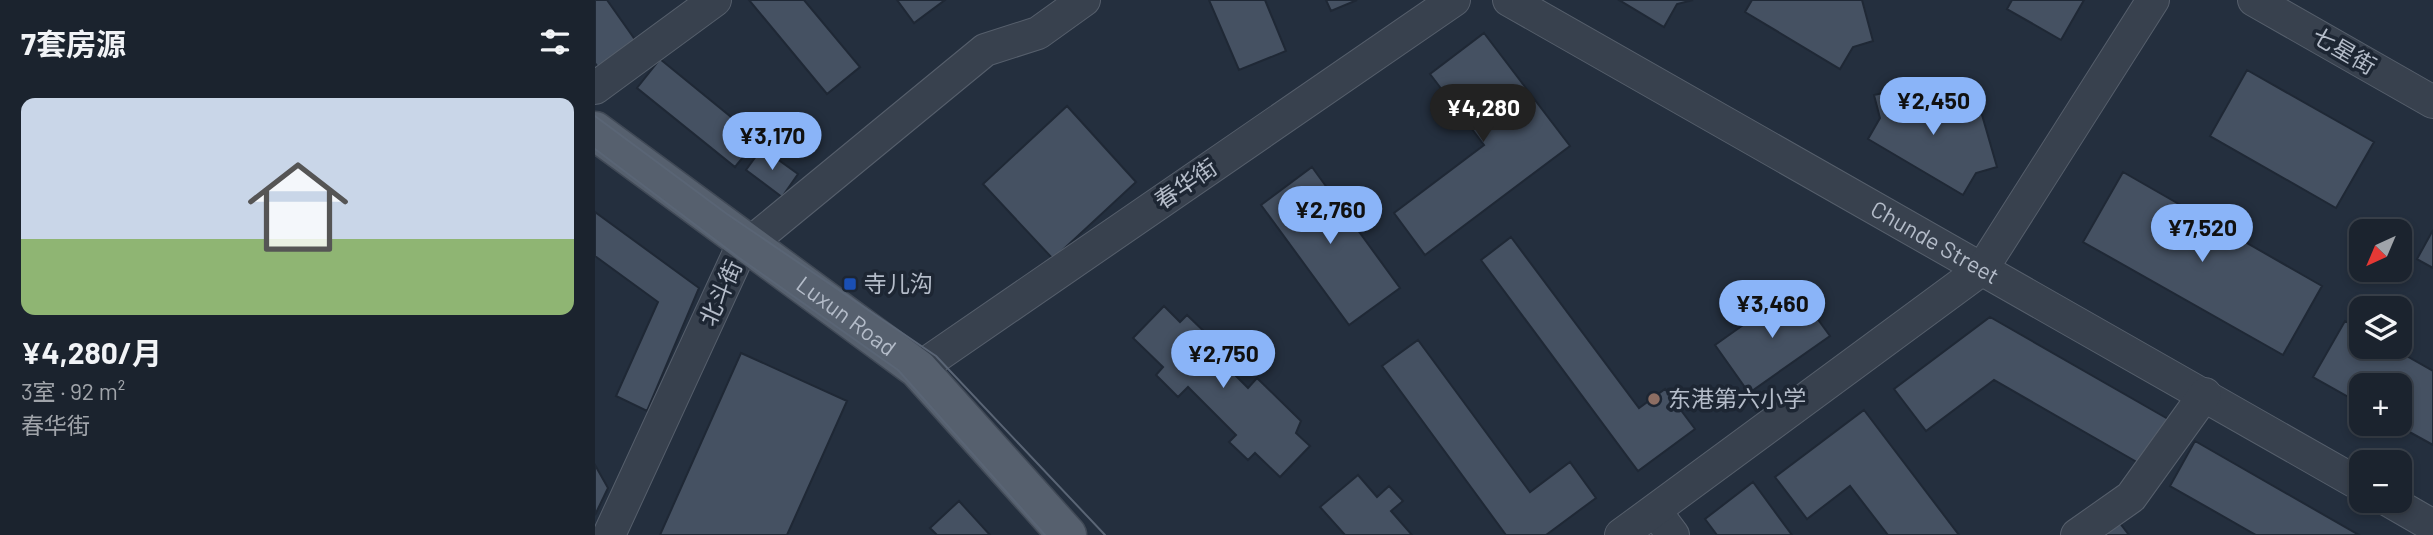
<!DOCTYPE html>
<html lang="zh">
<head>
<meta charset="utf-8">
<style>
	:root { --surface:#1b232e; --page:#242b36; --text:#f1f3f6; --muted:#a0a4aa; --line:#39404a; --accent:#8ab4f8 }
	body { margin:0; font-family:Barlow,"Noto Sans SC",sans-serif; background:var(--page); color:var(--text); height:100vh; display:flex; flex-direction:column; font-size:26px; white-space:nowrap }
	* { box-sizing:border-box; margin:0 }
	p { font-size:23px; color:var(--muted) }
	.icon { flex:none; width:38px; height:38px; fill:none; stroke:currentColor; stroke-width:2; stroke-linecap:round; stroke-linejoin:round }
	.map { position:relative; flex:1; overflow:hidden }
	.drawer { display:flex; flex-direction:column; background:var(--surface); width:595px }
	.drawer>* { flex:none }
	.needle { width:46px; rotate:224deg }
	.fabs { position:absolute; left:1754px; top:219px; display:grid; gap:14px }
	.fabs a { display:grid; place-items:center; width:63px; height:63px; border-radius:14px; background:var(--surface); box-shadow:0 4px 10px #0003,0 0 0 2px var(--line); font-size:35px }
	.price { position:absolute; translate:-50% -60px; padding:0 16px; border-radius:24px; background:var(--accent); color:#111; font-size:23px; line-height:46px; filter:drop-shadow(0 2px 4px #0008) }
	.price::after { content:''; position:absolute; left:50%; top:42px; width:21px; height:16px; margin-left:-10px; background:inherit; clip-path:polygon(0 0,100% 0,50% 100%) }
	.price.selected { background:#222; color:#fff }
	ul { padding:0; list-style:none }
	li { display:grid; align-content:center; gap:14px; height:371px; padding:0 21px }
	li span { display:grid; place-items:center; height:217px; border-radius:14px; color:#555 }
	li>.icon { margin-inline-start:auto }
	span .icon { width:126px; height:126px; fill:#fffc; stroke-width:1 }
	li b { font-size:30px }
	h2 { display:flex; justify-content:space-between; align-items:center; height:84px; padding:0 21px; font-size:30px }
	main { display:flex; flex:1; min-height:0 }
	.map>svg:first-child { display:block }
</style>
</head>
<body>
<main>
<section class="drawer">
<h2>7套房源<svg class="icon" aria-label="filters" viewBox="0 0 24 24"><path d="M4 7h16M4 17h16"/><circle cx="9" cy="7" r="2"/><circle cx="15" cy="17" r="2"/></svg></h2>
<ul>
<li><span style="background:linear-gradient(#c9d6e8 65%,#8fb573 0)"><svg class="icon" aria-label="home" viewBox="0 0 24 24"><path d="M3 11l9-7 9 7M6 9v11h12V9"/></svg></span><div><b>¥4,280/月</b><p>3室 · 92 m²</p><p>春华街</p></div></li>
</ul>
</section>
<div class="map">
<svg width="1838" height="535" viewBox="0 0 1838 535">
	<rect width="100%" height="100%" fill="#242f3e"/>
	<path fill="#455162" stroke="#1f2835" stroke-width="2" d="M0,0H12L48,51L10,77L0,63Z
		M154,0H209L265,67L232,94Z
		M302,0H350L319,23Z
		M614,0H670L691,51L644,70Z
		M731,0H762L736,11Z
		M1024,0H1098L1082,4L1069,27Z
		M1157,0H1267L1278,41L1258,47L1245,69L1150,12Z
		M1417,0H1489L1466,40L1412,9Z
		M889,33L975,146L830,255L799,213L889,145L835,74Z
		M65,59L163,139L140,167L42,88Z
		M1652,70L1779,142L1741,208L1615,136Z
		M1334,83L1342,120L1385,108L1402,167L1381,173L1368,195L1273,139L1285,118L1279,95Z
		M472,106L541,182L458,259L388,184Z
		M167,148L203,174L187,197L151,170Z
		M717,167L805,288L754,325L666,205Z
		M1528,172L1727,286L1688,355L1488,242Z
		M0,212L104,288L52,411L21,396L63,302L0,256Z
		M1838,230V268L1822,259Z
		M916,237L1044,408L1070,389L1100,429L1043,471L886,260Z
		M1200,288L1235,336L1154,393L1120,345Z
		M569,306L585,322L592,315L647,368L640,375L653,388L662,378L706,421L701,433L715,446L685,477L660,453L653,460L634,442L641,435L593,387L583,397L561,375L568,367L538,338Z
		M1395,317L1573,419L1547,465L1399,380L1331,431L1299,389Z
		M1750,321L1766,330V346H1794L1838,371V445L1800,424H1804V385H1766V404L1718,377Z
		M823,340L935,492L975,462L1001,498L951,535H911L787,366Z
		M146,353L252,401L192,535H65Z
		M1269,410L1364,535H1293L1255,486L1212,519L1180,477Z
		M1600,441L1764,535H1661L1575,486Z
		M0,465L13,488L0,515Z
		M763,475L782,497L794,486L808,501L796,511L817,535H750L725,507Z
		M1158,482L1197,535H1122L1110,519Z
		M364,501L395,535H342L335,528Z
		M1524,522L1534,535H1508Z"/>
	<g fill="none" stroke-linecap="round" stroke-linejoin="round">
		<g stroke="#565f6c" stroke-width="34">
			<g id="minor">
				<path id="s1" d="M914,0L1766,485"/>
				<path d="M1659,0L1838,102"/>
				<path d="M0,88L120,0"/>
				<path d="M323,369L859,0"/>
				<path d="M1793,500L1838,526"/>
				<path d="M1060,511L1078,535"/>
				<path d="M14,535L149,242L165,235L390,50L443,33L489,0"/>
				<path d="M1026,535L1387,269L1558,0"/>
				<path d="M1482,535L1536,497L1610,394"/>
			</g>
		</g>
		<g stroke="#414a57" stroke-width="41">
			<g id="major">
				<path id="s2" d="M0,131L323,369L472,535"/>
			</g>
		</g>
		<use href="#minor" stroke="#38414e" stroke-width="32"/>
		<use href="#major" stroke="#56606e" stroke-width="38"/>
		<path stroke="#5a6575" stroke-width="2" d="M0,116L132,214L341,356L510,535
			M0,149L143,257L303,370L450,535"/>
	</g>
	<rect fill="#1a4fb4" stroke="#1d2633" stroke-width="2.5" x="248" y="277" width="14" height="14" rx="3.5"/>
	<circle fill="#8d6e63" stroke="#1d2633" stroke-width="2.5" cx="1059" cy="399" r="7"/>
	<g text-anchor="middle" stroke-width="7" stroke-linejoin="round" paint-order="stroke">
		<g font-size="23" fill="#b4bcc9" stroke="#1d2633">
			<text transform="translate(1749 51) rotate(30)" y="8">七星街</text>
			<text transform="translate(591 184) rotate(-34)" y="8">春华街</text>
			<text dy="8" stroke="none"><textPath href="#s1" startOffset="490">Chunde Street</textPath></text>
			<text transform="translate(126 293) rotate(-65)" y="8">北斗街</text>
			<text dy="8" stroke="none"><textPath href="#s2" startOffset="312">Luxun Road</textPath></text>
		</g>
		<g font-size="23" fill="#b4bcc9" stroke="#1d2633" text-anchor="start">
			<text x="269" y="292">寺儿沟</text>
			<text x="1073" y="407">东港第六小学</text>
		</g>
	</g>
</svg>
<div class="fabs">
<a><svg class="needle" viewBox="-14 -14 28 28"><path d="M0-13l5 13h-10z" fill="#e53935"/><path d="M0 13l5-13h-10z" fill="#a0a4aa"/></svg></a>
<a><svg class="icon" aria-label="layers" viewBox="0 0 24 24"><path d="M12 4l9 5-9 5-9-5zM3 14l9 5 9-5"/></svg></a>
<a>+</a>
<a>−</a>
</div>
<b class="price" style="left:1338px;top:137px">¥2,450</b>
<b class="price selected" style="left:888px;top:144px">¥4,280</b>
<b class="price" style="left:177px;top:172px">¥3,170</b>
<b class="price" style="left:735px;top:246px">¥2,760</b>
<b class="price" style="left:1607px;top:264px">¥7,520</b>
<b class="price" style="left:1177px;top:340px">¥3,460</b>
<b class="price" style="left:628px;top:390px">¥2,750</b>
</div>
</main>
</body>
</html>
